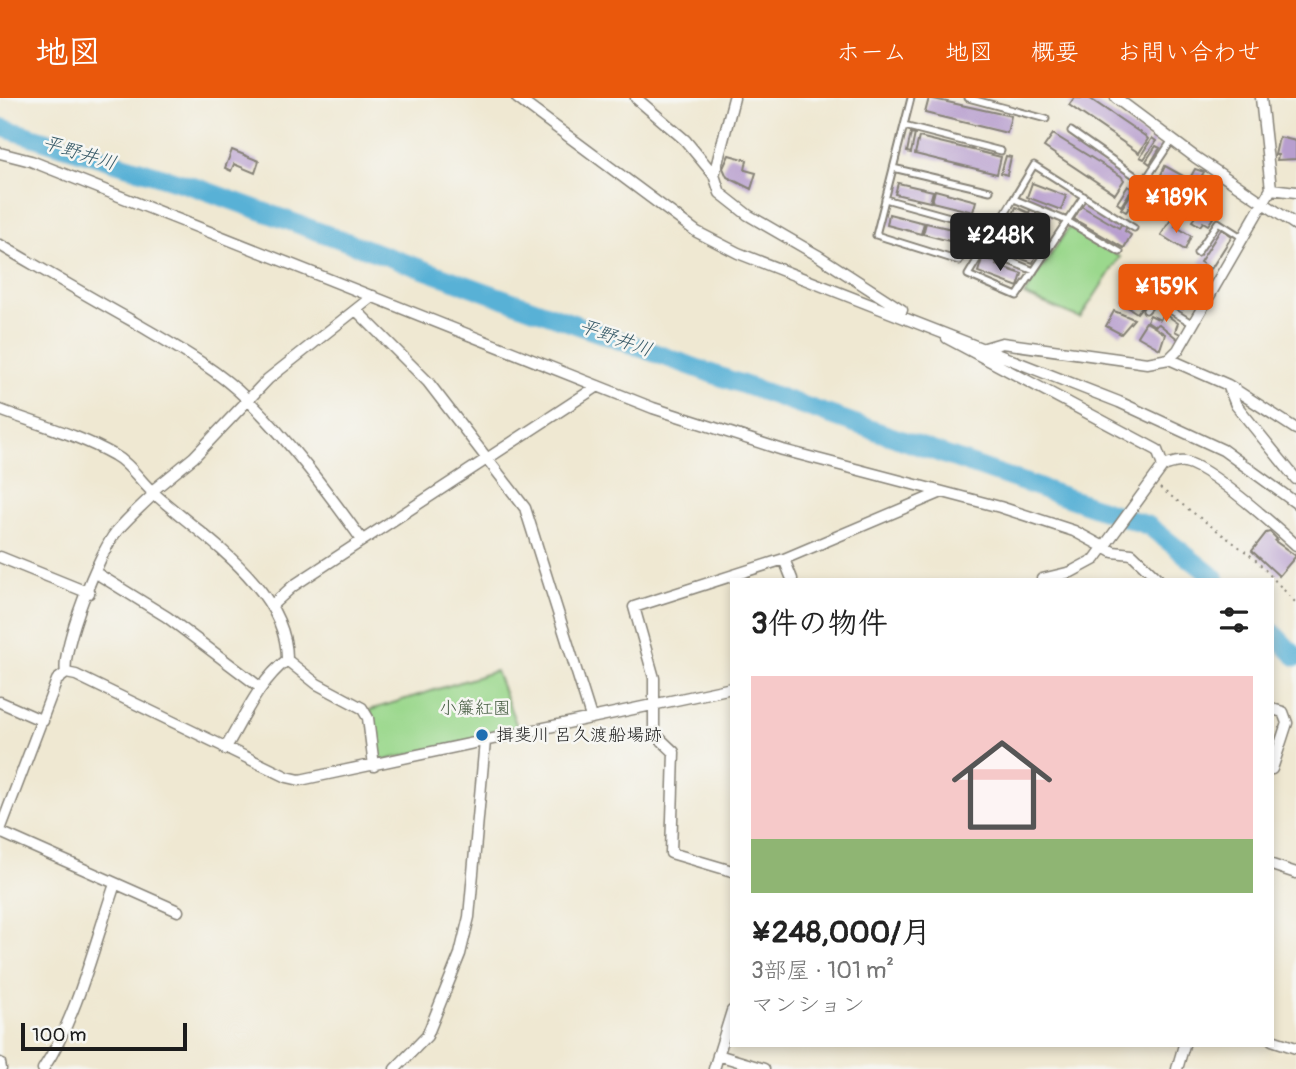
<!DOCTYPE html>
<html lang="ja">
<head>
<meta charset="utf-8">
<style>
	:root { --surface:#fff; --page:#f2f2f2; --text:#222; --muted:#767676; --line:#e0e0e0; --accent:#ea580c }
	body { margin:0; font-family:Pangolin,"Klee One",sans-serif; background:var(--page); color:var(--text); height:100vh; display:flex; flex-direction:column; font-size:26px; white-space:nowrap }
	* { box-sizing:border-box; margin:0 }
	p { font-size:23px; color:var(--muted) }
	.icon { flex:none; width:38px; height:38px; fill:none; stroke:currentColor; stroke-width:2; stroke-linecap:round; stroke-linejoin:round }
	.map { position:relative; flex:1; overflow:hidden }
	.side { position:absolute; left:730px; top:480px; width:544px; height:469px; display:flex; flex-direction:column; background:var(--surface); border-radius:0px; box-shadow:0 4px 10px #0003 }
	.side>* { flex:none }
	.scale { position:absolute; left:21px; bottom:18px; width:166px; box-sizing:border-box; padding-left:7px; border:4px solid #1c1c1c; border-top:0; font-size:19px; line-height:24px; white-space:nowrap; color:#1c1c1c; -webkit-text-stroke:5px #f6f6f2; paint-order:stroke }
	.price { position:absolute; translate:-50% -60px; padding:0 16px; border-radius:7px; background:var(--accent); color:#fff; font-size:23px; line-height:46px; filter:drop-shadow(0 2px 4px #0008) }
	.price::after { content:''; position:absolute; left:50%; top:42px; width:21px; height:16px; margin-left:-10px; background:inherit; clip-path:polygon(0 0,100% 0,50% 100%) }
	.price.current { background:#222; color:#fff }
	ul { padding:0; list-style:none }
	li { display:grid; align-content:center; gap:14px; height:371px; padding:0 21px }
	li+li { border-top:2px solid var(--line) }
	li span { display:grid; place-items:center; height:217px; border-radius:0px; color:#555 }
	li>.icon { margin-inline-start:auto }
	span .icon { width:126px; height:126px; fill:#fffc; stroke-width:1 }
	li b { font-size:30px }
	h2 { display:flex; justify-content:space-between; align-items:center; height:84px; padding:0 21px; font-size:30px }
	header { display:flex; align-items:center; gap:42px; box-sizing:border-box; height:98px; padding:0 35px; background:var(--accent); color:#fff }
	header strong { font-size:33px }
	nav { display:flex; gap:38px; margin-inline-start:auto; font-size:24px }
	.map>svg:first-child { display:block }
</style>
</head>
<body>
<header>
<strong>地図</strong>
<nav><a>ホーム</a><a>地図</a><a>概要</a><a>お問い合わせ</a></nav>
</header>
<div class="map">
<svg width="1296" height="971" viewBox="0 0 1296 971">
	<rect width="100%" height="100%" fill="#f6f6f2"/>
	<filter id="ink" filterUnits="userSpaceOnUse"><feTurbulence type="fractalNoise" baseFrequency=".0143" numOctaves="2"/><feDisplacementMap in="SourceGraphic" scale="14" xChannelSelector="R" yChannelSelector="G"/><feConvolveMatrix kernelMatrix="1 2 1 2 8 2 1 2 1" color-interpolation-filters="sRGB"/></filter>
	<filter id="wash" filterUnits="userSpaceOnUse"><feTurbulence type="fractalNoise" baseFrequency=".00686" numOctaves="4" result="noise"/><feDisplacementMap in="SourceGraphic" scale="28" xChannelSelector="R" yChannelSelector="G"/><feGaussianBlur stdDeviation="1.57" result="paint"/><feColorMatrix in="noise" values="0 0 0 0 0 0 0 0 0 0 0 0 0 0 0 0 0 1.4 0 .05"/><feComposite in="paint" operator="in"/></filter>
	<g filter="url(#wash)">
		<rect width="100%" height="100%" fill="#efe8d2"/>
		<path fill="#9bd88d" stroke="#5c7a54" stroke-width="2" d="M1069,129L1120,159L1080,220L1024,197Z
			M496,573L518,631L378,664L370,612Z"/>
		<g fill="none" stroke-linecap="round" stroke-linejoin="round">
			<path stroke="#59b1d6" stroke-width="19" d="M0,29L198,90L724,280L1149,428L1216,481
				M1272,534L1296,559"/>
		</g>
		<g id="blocks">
			<path fill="#b79ece" d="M929,0L1011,18L1007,35L925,15Z
				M1074,0H1089L1145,38L1148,41L1139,55L1069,7Z
				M911,35L915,36L911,55L907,54Z
				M1053,36L1121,78L1124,82L1115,96L1044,49Z
				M919,39L1001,59L997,76L915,56Z
				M1279,39L1296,43V61L1277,62L1278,57H1275Z
				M1152,40L1156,43L1144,61L1140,59Z
				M1156,48L1160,50L1150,66L1146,63Z
				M232,52L259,63L255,75L234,66L231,73L225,70Z
				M729,57L747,62L745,72L756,75L751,91L727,79L723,70Z
				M1006,58L1011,59L1007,77L1001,75Z
				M1165,68L1185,79L1176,94L1158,83Z
				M1195,71L1204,74L1202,77L1206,79L1196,94L1186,87Z
				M1214,80L1219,89L1210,103L1199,96L1208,81L1212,84Z
				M898,85L933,93L930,104L895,96Z
				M1032,85L1066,98L1061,112L1027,99Z
				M1128,88L1132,91L1121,108L1117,105Z
				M935,92L976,103L973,114L932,104Z
				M1134,92L1139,96L1126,114L1121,111Z
				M1081,108L1119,130L1122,125L1127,128L1125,133L1131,137L1124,150L1074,121Z
				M1016,109L1029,115L1031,109L1036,111V117L1038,111L1043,113L1041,119L1044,120L1046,114L1051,116L1045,135L1011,122Z
				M1200,112L1213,120L1208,127L1203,124L1200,128L1192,123Z
				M889,116L924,125L921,136L887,127Z
				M1172,120L1178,124L1175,128L1191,138L1185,152L1161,137Z
				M926,125L960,133L957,145L923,136Z
				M1221,131L1232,138L1211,171L1200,164Z
				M1006,135L1012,138L1010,142L1024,147L1027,141L1033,144L1031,150L1038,152L1033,165L993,150L997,137L1004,140Z
				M982,161L997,163L996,167L1022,176L1018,189L978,174Z
				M1177,190L1191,200L1183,211L1169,202Z
				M1132,192L1137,195L1139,193L1148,201L1137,215L1123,206Z
				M1114,213L1134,221L1121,236L1106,228Z
				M1164,215L1178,225L1175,233L1182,237L1179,242L1159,226L1155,228L1147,223L1150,217L1160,222Z
				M1146,224L1165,236L1160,251L1137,238Z
				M1270,434L1277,441L1275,443L1296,458L1279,478L1252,453L1266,435Z"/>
		</g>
	</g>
	<g filter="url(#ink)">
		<use href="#blocks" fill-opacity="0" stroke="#868277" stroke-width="2"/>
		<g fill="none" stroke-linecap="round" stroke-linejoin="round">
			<g stroke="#868277" stroke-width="9">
				<path id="lane" d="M911,0L876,137L959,163
					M968,0L1046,21
					M904,28L1001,53
					M1071,33L1144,84L1172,42
					M893,70L990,93
					M1084,98L1017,198L968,177L1034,67L1134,130
					M885,101L1051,147
					M1014,101L1067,123L1120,154
					M983,152L1034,173
					M1197,155L1218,124L1243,140
					M1146,212L1152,205H1159L1193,226"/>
			</g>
			<g stroke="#868277" stroke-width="13">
				<path id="street" d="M517,0L697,134L738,155L1119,304L1223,352L1296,405
					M636,0L685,42L714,77L720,95L748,117L817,157L902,212
					M1116,0L1195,59L1296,127
					M0,55L31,63L653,310L783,352L1000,409L1074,433L1113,454L1132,456L1158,481
					M714,77L734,0
					M1271,91L1296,94
					M0,147C45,173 89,199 134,224C173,247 216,270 248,302C291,345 327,393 362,442
					M357,213L428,284L525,410L591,619
					M947,240L1157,352L1163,368
					M985,250L1002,245L1147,265L1169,261L1228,287L1236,307L1296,381
					M1169,261L1178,252L1271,91L1261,0
					M1228,287L1296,331
					M0,312C37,326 79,337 114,357C131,366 141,385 156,397C203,439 288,491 287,562L317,586L362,610L368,620L374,668
					M151,394L194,359L268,281L373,198
					M0,459L89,495
					M784,461L792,481
					M96,475L167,519L261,590
					M1042,481L1071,474L1095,461L1163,368C1170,366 1178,363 1185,364C1210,369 1275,428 1296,447
					M271,508L293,488L598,288
					M66,575L76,577L287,679L300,682L732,590
					M66,575C61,550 99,455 116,434C127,421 141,408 154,396
					M0,604L43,623
					M1272,611L1283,614L1287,625L1272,671
					M225,651C243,621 259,583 287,562
					M0,732L57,582L66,575
					M0,734L178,813
					M1272,767L1296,775
					M732,773L671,755L674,654L654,635V580L634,509L784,461L942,394
					M1272,942L1296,950
					M718,957L764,971
					M0,965L1,971
					M43,971C77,920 95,844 115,786
					M395,971L427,938L460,856L469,819L485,643
					M714,971L732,913
					M1177,971L1184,947"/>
			</g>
			<path stroke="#868277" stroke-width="2" stroke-dasharray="2 5" stroke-linecap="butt" d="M1160,390L1254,460L1296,505"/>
			<use href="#lane" stroke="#fff" stroke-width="5"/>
			<use href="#street" stroke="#fff" stroke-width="10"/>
		</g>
	</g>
	<circle fill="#1f6fb2" stroke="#f6f6f2" stroke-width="2.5" cx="482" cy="637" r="7"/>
	<g text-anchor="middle" stroke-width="5" stroke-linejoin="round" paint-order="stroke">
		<g font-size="18" fill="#485e44" stroke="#f6f6f2">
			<text x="475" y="616">小簾紅園</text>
		</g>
		<g font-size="18" fill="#1c1c1c" stroke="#f6f6f2" text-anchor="start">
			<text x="496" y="643">揖斐川 呂久渡船場跡</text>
		</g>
		<g font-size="19" font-style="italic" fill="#345866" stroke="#f6f6f2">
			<text transform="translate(80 54) rotate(17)" y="7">平野井川</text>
			<text transform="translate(616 239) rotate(20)" y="7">平野井川</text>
		</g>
	</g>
</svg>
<div class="scale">100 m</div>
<b class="price" style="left:1176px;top:137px">¥189K</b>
<b class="price current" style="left:1000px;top:175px">¥248K</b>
<b class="price" style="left:1166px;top:226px">¥159K</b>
<section class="side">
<h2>3件の物件<svg class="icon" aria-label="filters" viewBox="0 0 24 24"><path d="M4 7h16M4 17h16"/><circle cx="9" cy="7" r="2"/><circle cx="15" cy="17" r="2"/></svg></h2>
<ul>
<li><span style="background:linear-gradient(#f6c9c9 75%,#8fb573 0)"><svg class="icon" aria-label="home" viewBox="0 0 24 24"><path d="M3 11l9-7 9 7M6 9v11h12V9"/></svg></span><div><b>¥248,000/月</b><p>3部屋 · 101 m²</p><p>マンション</p></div></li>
</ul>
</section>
</div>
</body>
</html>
